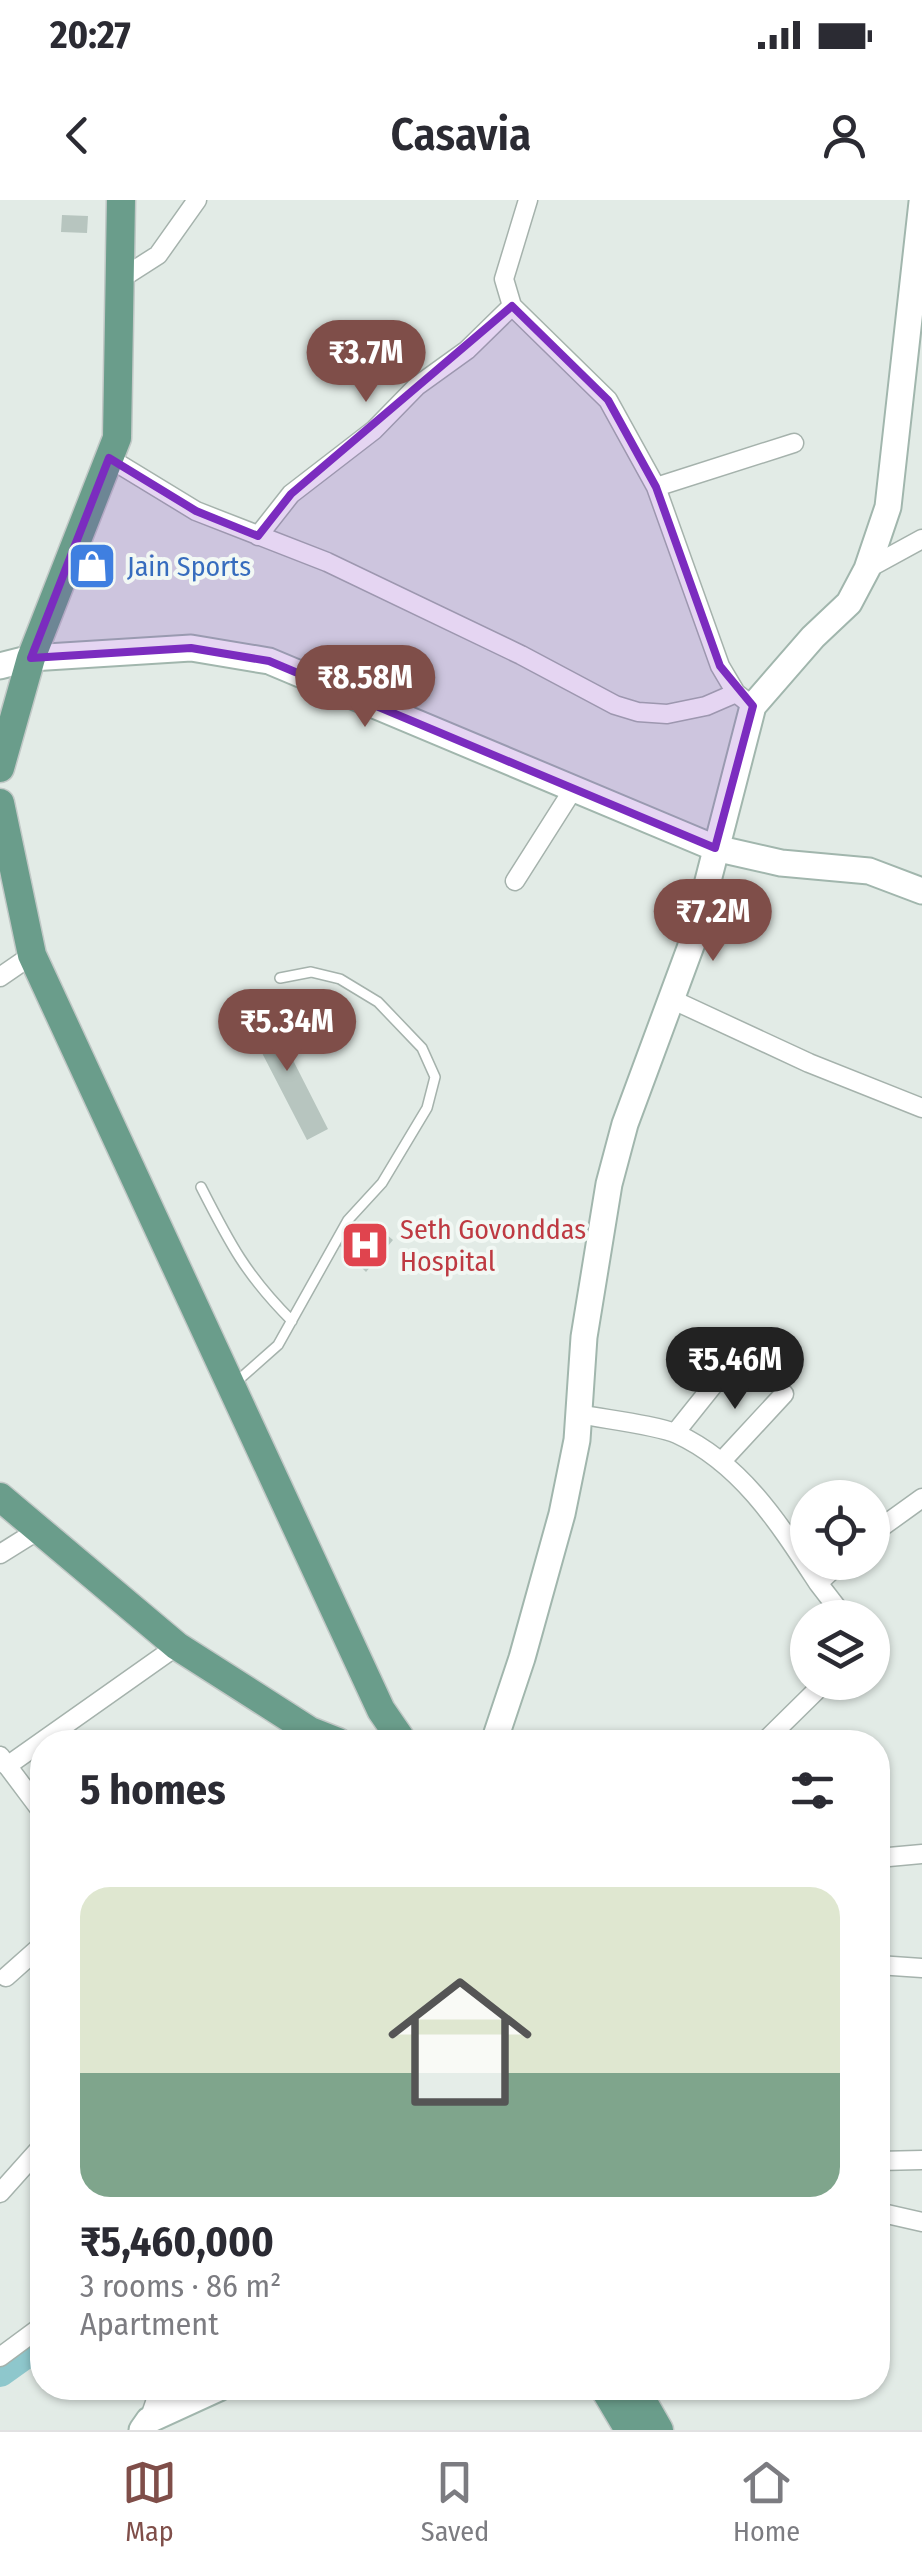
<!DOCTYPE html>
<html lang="en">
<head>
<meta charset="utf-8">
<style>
	:root { --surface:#fff; --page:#f7f7f7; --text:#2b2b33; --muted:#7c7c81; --line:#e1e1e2; --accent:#7f4e49 }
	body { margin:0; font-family:"Fira Sans Condensed",sans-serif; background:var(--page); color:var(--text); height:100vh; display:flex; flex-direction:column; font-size:38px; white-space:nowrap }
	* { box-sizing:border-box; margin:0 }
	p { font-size:32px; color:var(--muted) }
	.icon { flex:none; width:55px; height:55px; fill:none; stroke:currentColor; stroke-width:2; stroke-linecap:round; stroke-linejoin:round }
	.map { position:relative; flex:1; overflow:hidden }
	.panel { position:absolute; left:30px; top:1530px; width:860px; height:670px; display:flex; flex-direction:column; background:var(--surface); border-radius:40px; box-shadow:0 2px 8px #0004 }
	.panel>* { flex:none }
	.fabs { position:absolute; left:790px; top:1280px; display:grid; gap:20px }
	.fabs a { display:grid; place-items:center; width:100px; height:100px; border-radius:50%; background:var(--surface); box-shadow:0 2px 8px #0004; font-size:50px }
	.price { position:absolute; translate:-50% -85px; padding:0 22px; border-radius:35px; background:var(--accent); color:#fff; font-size:32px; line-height:65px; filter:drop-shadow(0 2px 5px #0008) }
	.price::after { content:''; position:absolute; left:50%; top:60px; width:30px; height:22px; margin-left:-15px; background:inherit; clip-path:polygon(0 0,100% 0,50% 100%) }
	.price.on { background:#222; color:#fff }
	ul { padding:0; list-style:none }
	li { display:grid; align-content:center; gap:20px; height:530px; padding:0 50px }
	li span { display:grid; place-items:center; height:310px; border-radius:30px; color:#555 }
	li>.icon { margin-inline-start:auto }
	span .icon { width:180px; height:180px; fill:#fffc; stroke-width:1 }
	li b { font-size:42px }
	h2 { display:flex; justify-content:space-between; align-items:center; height:120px; padding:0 50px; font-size:42px }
	.status { display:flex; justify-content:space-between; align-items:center; height:70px; padding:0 50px; background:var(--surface); direction:ltr }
	.status svg { height:28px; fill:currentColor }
	header { display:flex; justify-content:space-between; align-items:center; height:130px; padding:0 50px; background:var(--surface); font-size:45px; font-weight:600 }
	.menu { display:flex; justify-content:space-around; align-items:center; height:140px; border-top:2px solid var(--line); background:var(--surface); font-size:28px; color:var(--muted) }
	.menu a { display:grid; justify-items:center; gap:5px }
	.menu .on { color:var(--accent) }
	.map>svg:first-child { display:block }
</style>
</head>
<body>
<div class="status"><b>20:27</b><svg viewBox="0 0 49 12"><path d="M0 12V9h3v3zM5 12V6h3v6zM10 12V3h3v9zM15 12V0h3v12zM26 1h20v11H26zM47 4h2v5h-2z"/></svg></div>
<header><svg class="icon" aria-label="back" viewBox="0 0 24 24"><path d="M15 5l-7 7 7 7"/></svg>Casavia<svg class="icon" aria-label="person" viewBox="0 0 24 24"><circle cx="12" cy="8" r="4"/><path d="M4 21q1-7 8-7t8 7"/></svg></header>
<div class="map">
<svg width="922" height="2230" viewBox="0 0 922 2230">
	<rect width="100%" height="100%" fill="#e2ebe6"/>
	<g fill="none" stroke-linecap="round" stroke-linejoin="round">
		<path stroke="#8ec7cc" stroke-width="30" d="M0,2172L42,2142"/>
	</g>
	<path fill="#b7c5bf" d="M62,15L88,16L87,33L61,32Z
		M83,348L110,363L101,383L74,369Z
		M267,809L328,929L307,940L245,820Z
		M358,1021L369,1030L374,1024L393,1040L366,1072L338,1044Z"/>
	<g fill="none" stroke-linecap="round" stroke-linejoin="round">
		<g stroke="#a5b2ac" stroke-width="12">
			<path id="lane" d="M201,987C230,1044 246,1075 292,1121
				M235,1183L278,1145L348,1020L382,983L427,908L435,877L422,848L378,802L340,779L311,772L280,778"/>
		</g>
		<g stroke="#a5b2ac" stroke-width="21">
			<path id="street" d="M528,0L504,79L512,106L608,200L656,287L720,466L736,493L745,500
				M119,80L158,55L197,0
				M109,258L196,311L327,362L521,455L615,505L638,512L667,514L706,506L736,493
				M656,287L794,243
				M258,336L291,294L374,230L417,186L467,150L512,106
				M867,369L922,339
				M515,681L574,588
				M0,777L32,755
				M671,799L809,863L922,908
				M579,1214C603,1219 657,1225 677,1234C742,1264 780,1325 818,1383
				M675,1233L739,1153
				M721,1262L784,1194
				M872,1334L922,1298
				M0,1354L40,1329
				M841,1362L818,1383L845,1418
				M764,1542L825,1482
				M0,1556L42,1612
				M7,1566L177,1446
				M878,1658L922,1654
				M878,1765L922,1768
				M6,1777L42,1745
				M878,1961L922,1960
				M0,1993L42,1946
				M878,2012L922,2022
				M0,2157L42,2126
				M149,2220L160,2188"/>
		</g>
		<g stroke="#a1b6ad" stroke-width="29">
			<path id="secondary" d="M0,466L31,458L191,448L269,461L715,648L781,663L869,671L922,691
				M494,1542L522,1458L562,1314L577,1240L584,1137L609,984L625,924L692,743L753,506L813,437L849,403L867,369L888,307L922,2
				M142,2230L149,2220L219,2188"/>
		</g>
		<g stroke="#c1c8c6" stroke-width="31">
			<path id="primary" d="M0,568L31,458L117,238L121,0
				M0,603L32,755L381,1510L403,1542
				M0,1297L177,1446L310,1531L338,1542
				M604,2188L629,2230
				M635,2188L659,2230"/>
		</g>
		<use href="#lane" stroke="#fff" stroke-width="9"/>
		<use href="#street" stroke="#fff" stroke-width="18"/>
		<use href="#secondary" stroke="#fff" stroke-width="25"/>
		<use href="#primary" stroke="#6a9d8b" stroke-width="28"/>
	</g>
	<path fill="#7b2cbf" fill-opacity="0.2" stroke="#7b2cbf" stroke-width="8" stroke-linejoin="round" d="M512,106L608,200L656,287L720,466L753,506L715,648L269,461L191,448L31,458L109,258L196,311L258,336L291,294Z"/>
	<defs>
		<g id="shop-square" transform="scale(2.5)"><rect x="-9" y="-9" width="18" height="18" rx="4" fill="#3f7fe0" stroke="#f2f8f4"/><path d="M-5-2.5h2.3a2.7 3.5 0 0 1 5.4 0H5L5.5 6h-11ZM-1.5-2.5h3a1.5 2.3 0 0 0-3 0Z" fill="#fff"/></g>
		<g id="hospital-square" transform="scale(2.5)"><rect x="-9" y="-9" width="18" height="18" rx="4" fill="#e0444e" stroke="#f2f8f4"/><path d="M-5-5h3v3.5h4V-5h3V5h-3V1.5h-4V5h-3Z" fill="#fff"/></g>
	</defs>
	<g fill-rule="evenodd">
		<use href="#shop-square" x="92" y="366"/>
		<use href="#hospital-square" x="365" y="1045"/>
	</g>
	<g text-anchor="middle" stroke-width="8" stroke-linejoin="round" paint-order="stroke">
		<g font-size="28" fill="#366cbe" stroke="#f2f8f4" text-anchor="start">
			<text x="127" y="376">Jain Sports</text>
		</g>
		<g font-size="28" fill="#be3a42" stroke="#f2f8f4" text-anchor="start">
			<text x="400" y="1039">Seth Govonddas<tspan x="400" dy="32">Hospital</tspan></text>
		</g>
	</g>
</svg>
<div class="fabs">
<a><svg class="icon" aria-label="locate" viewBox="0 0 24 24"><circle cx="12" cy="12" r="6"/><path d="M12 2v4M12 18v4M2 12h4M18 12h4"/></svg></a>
<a><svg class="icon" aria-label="layers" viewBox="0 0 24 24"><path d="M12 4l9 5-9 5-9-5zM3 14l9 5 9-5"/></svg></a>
</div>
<b class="price" style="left:366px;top:205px">₹3.7M</b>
<b class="price" style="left:365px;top:530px">₹8.58M</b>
<b class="price" style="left:713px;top:764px">₹7.2M</b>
<b class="price" style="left:287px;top:874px">₹5.34M</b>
<b class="price on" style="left:735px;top:1212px">₹5.46M</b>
<section class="panel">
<h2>5 homes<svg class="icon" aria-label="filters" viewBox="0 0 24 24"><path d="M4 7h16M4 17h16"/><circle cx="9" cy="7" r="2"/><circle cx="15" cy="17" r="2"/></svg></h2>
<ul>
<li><span style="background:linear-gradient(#dfe7d0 60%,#7fa58c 0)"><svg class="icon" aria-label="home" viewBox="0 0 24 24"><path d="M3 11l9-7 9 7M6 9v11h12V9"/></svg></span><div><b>₹5,460,000</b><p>3 rooms · 86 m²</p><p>Apartment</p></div></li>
</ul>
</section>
</div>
<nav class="menu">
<a class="on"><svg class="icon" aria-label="map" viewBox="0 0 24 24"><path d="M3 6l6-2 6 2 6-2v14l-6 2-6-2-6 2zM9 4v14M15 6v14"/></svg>Map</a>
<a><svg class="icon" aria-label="saved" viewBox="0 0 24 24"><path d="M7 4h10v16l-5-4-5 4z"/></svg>Saved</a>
<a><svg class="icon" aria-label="home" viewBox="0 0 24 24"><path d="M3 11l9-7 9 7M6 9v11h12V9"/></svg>Home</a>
</nav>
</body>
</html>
